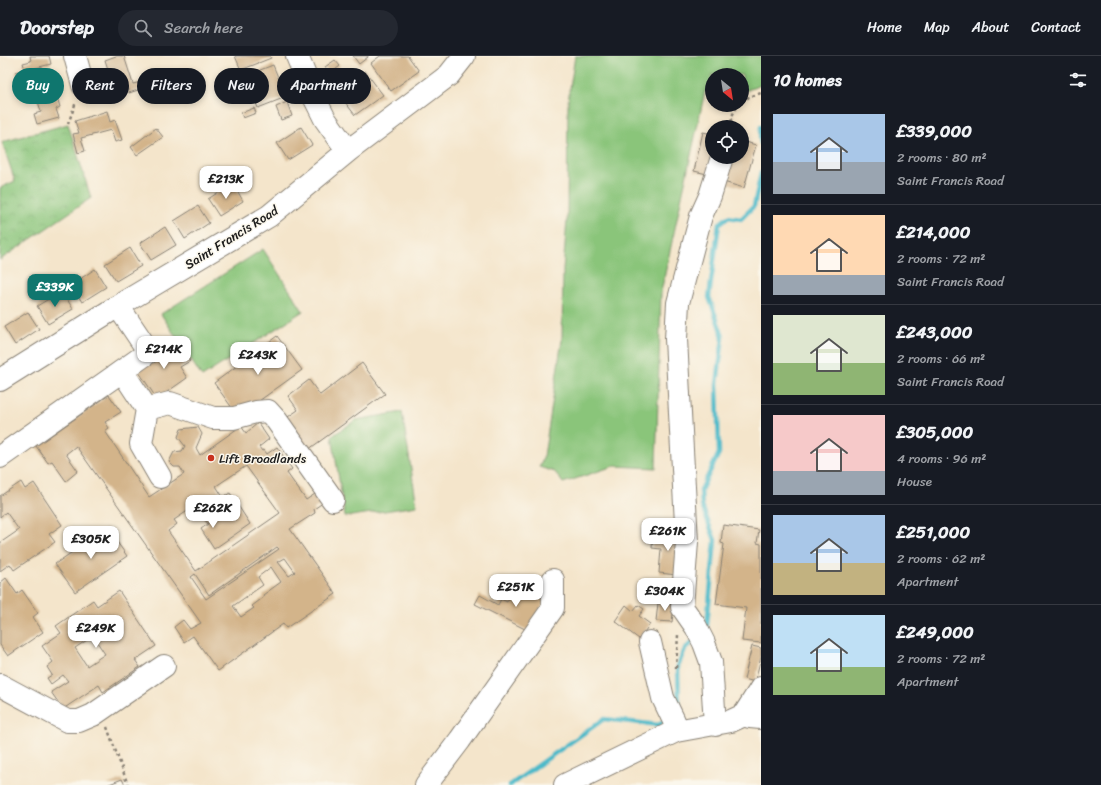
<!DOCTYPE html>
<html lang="en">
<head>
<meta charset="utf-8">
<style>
	:root { --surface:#171b24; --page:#242831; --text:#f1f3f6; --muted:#9ea1a6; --line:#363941; --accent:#0f766e }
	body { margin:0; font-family:Sriracha,sans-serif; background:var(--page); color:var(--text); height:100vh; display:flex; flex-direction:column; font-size:15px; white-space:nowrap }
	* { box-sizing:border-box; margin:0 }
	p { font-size:13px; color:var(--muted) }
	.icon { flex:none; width:22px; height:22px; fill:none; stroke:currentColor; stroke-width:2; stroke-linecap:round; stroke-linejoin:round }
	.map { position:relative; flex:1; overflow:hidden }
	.sheet { display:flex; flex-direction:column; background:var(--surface); width:340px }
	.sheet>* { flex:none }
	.banner { position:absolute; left:12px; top:12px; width:380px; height:36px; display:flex; gap:8px }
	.needle { width:26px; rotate:150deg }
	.controls { position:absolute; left:705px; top:12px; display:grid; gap:8px }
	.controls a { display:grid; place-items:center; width:44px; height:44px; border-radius:50%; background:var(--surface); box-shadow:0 2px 6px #0003; font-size:20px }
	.price { position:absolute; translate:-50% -34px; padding:0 9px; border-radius:8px; background:#fff; color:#222; font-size:13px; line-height:26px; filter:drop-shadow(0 1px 2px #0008) }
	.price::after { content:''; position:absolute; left:50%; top:24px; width:12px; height:9px; margin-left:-6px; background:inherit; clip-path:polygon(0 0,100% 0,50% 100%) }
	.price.current { background:var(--accent); color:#fff }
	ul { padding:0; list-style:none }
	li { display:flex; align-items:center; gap:12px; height:100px; padding:0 12px }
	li+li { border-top:1px solid var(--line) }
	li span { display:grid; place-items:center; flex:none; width:112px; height:80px; border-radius:0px; color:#555 }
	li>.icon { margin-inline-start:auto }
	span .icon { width:48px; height:48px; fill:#fffc; stroke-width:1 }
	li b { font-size:17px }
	h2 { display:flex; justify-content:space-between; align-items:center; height:48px; padding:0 12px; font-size:17px }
	.tag { padding:0 14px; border-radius:18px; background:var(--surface); box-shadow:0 2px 6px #0003; font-size:14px; line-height:36px }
	.tag.current { background:var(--accent); color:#fff }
	header { display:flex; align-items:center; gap:24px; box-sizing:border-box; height:56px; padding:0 20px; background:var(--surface); border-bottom:1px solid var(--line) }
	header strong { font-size:19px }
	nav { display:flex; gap:22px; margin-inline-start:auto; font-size:14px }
	.search { width:280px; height:36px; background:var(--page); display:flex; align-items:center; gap:10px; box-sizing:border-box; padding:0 14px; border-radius:22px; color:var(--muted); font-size:15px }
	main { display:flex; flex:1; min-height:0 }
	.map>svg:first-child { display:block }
</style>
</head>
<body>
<header>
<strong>Doorstep</strong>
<div class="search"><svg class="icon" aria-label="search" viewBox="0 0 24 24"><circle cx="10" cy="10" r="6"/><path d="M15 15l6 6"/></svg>Search here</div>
<nav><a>Home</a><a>Map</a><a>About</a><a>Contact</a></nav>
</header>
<main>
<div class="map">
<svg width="761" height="729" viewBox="0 0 761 729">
	<defs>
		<pattern id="park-crowns" width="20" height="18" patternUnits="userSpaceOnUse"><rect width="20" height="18" fill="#8ac57a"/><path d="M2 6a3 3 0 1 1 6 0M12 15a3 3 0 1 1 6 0" fill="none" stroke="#76a969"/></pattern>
	</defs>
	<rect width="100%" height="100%" fill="#fbf7ec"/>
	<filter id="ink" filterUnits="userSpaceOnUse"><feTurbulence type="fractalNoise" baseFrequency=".025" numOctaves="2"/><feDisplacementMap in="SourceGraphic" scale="8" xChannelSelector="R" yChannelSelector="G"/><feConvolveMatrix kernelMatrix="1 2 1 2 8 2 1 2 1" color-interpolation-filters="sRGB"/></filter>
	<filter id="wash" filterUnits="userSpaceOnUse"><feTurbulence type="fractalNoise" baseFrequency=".012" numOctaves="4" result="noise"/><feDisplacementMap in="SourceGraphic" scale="16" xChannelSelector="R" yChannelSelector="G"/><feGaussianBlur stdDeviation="0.9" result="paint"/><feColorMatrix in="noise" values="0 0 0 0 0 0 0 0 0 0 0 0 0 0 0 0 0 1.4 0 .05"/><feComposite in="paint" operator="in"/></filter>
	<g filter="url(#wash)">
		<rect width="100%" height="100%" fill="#f4e5cb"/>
		<path fill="#8ac57a" stroke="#53704b" d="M575,0H761V29L742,36V19H712V36L705,35L661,236L656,412L614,410L563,427L555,416L539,411L544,400L562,284L563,214L567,163L568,45Z
			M263,193L303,255L202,321L161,258Z
			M402,356L417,450L345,461L332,380L356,364Z"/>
		<path fill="url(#park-crowns)" stroke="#53704b" d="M68,68L91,142L0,204V132L15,125L2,86Z"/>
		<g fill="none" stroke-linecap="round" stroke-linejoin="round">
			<path stroke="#4ebac9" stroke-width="4.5" d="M761,71L760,82L761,87
				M705,573L707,569L715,484L702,450L701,434L719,397L717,328L723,281L709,241L719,168L728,161L741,163L754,150L761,117
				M676,654L679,651L678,610L685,593L696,583
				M510,729L604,663L659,669L666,663"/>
		</g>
		<g id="blocks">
			<path fill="#d3b48a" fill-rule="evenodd" d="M30,0H49L51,8L35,12L39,24L51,20L60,51L56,53L59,62L37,68L34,58L41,56L33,27L20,30L16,16L25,13L23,7L31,5Z
				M116,0H124L133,28L145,25L147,31L129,37L127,31L115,35L105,4Z
				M235,0H270L271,2L241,14Z
				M353,0H368V1L359,8Z
				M380,0H408L419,15L391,35L371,7Z
				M335,4L340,10L330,18L325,11Z
				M273,9L286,41L258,52L251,35L248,37L244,34L241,27L243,24L246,23L245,20Z
				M365,15L383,39L355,59L341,41L338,43L334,37L335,36L332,32L341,25L345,29Z
				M240,17L242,23L230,28L228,22Z
				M287,46L292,60L281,64L276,51Z
				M254,52L256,57L243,62L241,57Z
				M107,55L110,66L115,64L122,84L115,86L111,74L81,82L85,95L78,97L73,78L79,77L75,65Z
				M301,71L312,89L288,104L277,87Z
				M156,72L163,81L137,99L131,91Z
				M703,76L712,78V94L707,118L694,115Z
				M742,85L756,89L744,132L720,125L728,101H742Z
				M233,127L243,145L219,160L208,143Z
				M198,150L209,167L185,183L174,165Z
				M165,171L176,189L151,204L140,187Z
				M130,192L141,210L116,225L105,208Z
				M95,213L106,231L82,246L71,229Z
				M62,235L73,253L48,268L37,250Z
				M28,256L39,273L15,289L4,271Z
				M277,280L302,314L238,360L214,327Z
				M179,289L190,305L180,311L187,322L157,343L135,310L164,290L168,296Z
				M362,307L385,338L305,396L282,365L298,354L288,340L309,324L320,339Z
				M109,339L121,356L105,366L109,372L105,375L149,441L184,418L180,411H174L169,406L174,396L182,395L185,390L178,381L181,373L198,371L202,378L196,392L200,399L241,370L246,377L258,367L269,383L259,391L262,395L264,394L267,398L277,391L292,413L287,417L306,444L318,436L324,446L314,453L315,457L290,473L336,538L286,572L283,568L218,615L193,580L184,586L174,571L183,564L190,573L201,567L76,390L66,398L78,415L66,425L52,405L48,407L36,390ZM246,410L280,457L196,515L168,475L177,468L174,464L195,450L208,468L201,473L214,493L250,468L230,437L223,441L216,430ZM277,491L279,493L206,543L191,521L195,518L209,539ZM285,502L295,516L289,520L278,506ZM271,511L281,526L263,539L264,541L252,550L254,552L241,561L233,550L263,529L258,521Z
				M21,426L25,433L34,427L62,469L49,478L55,486L14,514L10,508L0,515V487L19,474L6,456L0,461V440Z
				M723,469L759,474L757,487L761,488V587L742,585L746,552L716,548L724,488L721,487Z
				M107,472L127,500L75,536L55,508Z
				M653,477L681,480L677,519L659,517L661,493L652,492Z
				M6,522L17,538L22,534L38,557L33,561L43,576L8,600L0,589V527Z
				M518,530L545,544L529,575L475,548L480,539L498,549L501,543L507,546L510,539L513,540Z
				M119,535L156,590L135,604L140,611L103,636L99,629L63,653L51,636L68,625L63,619L51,628L47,622L52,619L47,611L53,606L42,590L61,577L56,570L93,544L97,550ZM93,580L105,598L87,610L75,592Z
				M658,547L674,548L672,566L656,565Z
				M626,549L633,555L638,549L644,553L639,560L650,568L639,583L615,565Z
				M752,590L761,592V601L755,626L744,623Z
				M122,723L125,729H107Z"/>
		</g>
	</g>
	<g filter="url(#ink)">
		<use href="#blocks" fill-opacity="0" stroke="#888074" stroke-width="1"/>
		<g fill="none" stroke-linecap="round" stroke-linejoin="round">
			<g stroke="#888074" stroke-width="24">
				<path id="minor" d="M75,0L83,29
					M297,0L313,39L325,63L348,95
					M122,315L147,353L141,388L160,421
					M0,324L118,250L269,160L348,95L449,19L464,0
					M147,353L170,347L213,362H234L256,356L268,355L277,365L333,444
					M0,401L149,296L118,250
					M650,586L663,642L674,665L676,675
					M0,629L67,665H79L93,659L164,610
					M744,659L761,632
					M715,669L711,606L704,587L696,571L682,551L687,486L676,283L678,247L701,160L710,140L722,101
					M426,729L460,684L553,552V524
					M565,729L676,675L731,665L744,659L750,661L761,662"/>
			</g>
			<path stroke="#888074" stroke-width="2.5" stroke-dasharray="3 3" stroke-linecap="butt" d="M742,46L749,41L761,37
				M68,68L76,46
				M730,71L733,58L738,49
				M676,612L678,579
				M107,671L128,729"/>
			<use href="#minor" stroke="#fff" stroke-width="22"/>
		</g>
	</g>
	<circle fill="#c8321e" stroke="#fbf7ec" stroke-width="1.5" cx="211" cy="402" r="4"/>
	<g text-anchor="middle" stroke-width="3" stroke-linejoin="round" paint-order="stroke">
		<g font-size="13" fill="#1c1c1c" stroke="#fbf7ec">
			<text transform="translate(231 181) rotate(-32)" y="5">Saint Francis Road</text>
		</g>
		<g font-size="13" fill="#1c1c1c" stroke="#fbf7ec" text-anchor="start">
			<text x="219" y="407">Lift Broadlands</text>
		</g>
	</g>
</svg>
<div class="controls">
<a><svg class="needle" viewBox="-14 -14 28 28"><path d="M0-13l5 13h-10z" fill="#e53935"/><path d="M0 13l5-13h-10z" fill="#9ea1a6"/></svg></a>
<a><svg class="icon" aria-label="locate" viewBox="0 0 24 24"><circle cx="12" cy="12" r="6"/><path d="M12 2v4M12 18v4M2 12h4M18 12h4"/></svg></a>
</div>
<b class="price" style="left:226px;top:144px">£213K</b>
<b class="price current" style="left:55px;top:252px">£339K</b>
<b class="price" style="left:164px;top:314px">£214K</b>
<b class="price" style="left:258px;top:320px">£243K</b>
<b class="price" style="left:213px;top:473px">£262K</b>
<b class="price" style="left:668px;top:496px">£261K</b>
<b class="price" style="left:91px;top:504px">£305K</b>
<b class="price" style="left:516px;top:552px">£251K</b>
<b class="price" style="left:665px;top:556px">£304K</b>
<b class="price" style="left:96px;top:593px">£249K</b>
<div class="banner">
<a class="tag current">Buy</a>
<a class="tag">Rent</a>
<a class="tag">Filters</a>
<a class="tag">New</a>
<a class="tag">Apartment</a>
</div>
</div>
<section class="sheet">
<h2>10 homes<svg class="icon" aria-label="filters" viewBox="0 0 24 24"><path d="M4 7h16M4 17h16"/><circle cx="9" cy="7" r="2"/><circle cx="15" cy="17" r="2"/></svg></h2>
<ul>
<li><span style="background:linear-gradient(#a9c7e8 60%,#9aa5b1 0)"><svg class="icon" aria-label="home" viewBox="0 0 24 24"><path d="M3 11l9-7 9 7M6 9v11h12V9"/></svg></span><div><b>£339,000</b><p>2 rooms · 80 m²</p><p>Saint Francis Road</p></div></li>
<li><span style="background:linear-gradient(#ffd9b3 75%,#9aa5b1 0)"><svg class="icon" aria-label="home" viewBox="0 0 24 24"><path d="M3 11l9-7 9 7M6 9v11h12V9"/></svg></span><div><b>£214,000</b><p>2 rooms · 72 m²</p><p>Saint Francis Road</p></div></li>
<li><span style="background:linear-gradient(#dfe7d0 60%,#8fb573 0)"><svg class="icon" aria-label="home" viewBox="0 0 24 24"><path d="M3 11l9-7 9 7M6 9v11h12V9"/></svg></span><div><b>£243,000</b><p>2 rooms · 66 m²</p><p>Saint Francis Road</p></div></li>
<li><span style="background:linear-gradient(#f6c9c9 70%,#9aa5b1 0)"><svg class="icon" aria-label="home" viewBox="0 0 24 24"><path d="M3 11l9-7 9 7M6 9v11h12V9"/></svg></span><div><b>£305,000</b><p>4 rooms · 96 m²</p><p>House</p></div></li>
<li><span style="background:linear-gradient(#a9c7e8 60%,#c2b280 0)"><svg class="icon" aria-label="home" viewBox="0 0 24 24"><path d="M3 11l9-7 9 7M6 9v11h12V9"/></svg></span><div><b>£251,000</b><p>2 rooms · 62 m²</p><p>Apartment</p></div></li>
<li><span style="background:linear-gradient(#bfe0f5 65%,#8fb573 0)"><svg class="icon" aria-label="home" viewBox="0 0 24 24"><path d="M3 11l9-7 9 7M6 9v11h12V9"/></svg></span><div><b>£249,000</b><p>2 rooms · 72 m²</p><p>Apartment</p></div></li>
</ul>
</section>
</main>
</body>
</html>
